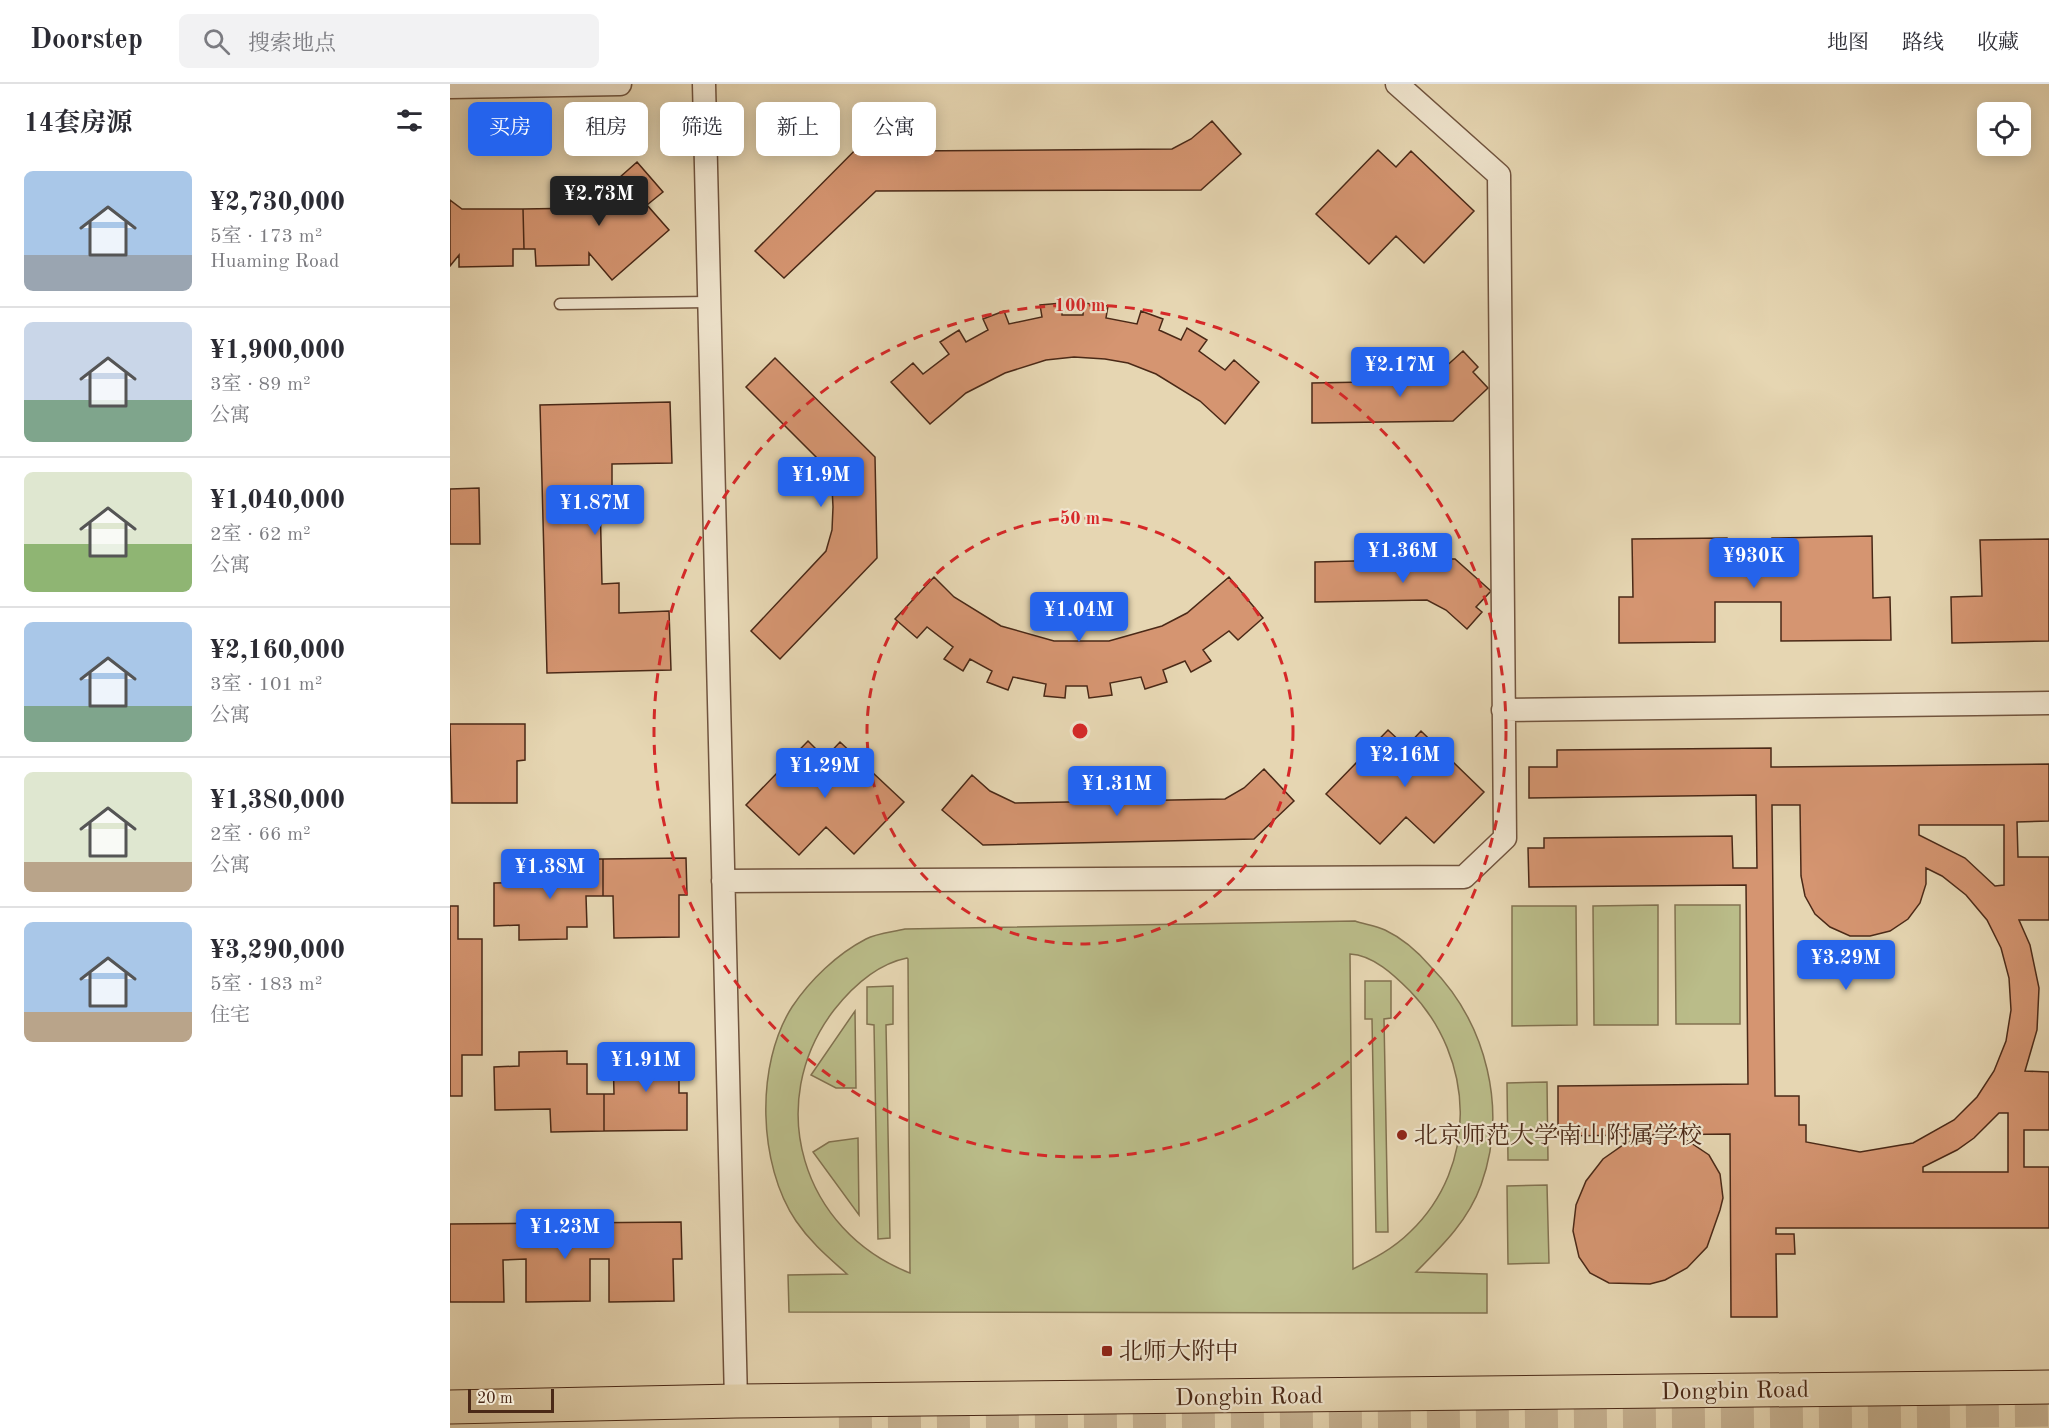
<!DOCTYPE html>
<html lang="zh">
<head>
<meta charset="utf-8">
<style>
	:root { --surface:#fff; --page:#f2f2f3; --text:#2b2b33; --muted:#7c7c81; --line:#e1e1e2; --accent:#2563eb }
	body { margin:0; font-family:"Old Standard TT","Noto Serif SC",serif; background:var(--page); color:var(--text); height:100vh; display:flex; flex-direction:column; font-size:22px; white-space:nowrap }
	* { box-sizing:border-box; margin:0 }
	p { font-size:20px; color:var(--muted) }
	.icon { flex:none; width:33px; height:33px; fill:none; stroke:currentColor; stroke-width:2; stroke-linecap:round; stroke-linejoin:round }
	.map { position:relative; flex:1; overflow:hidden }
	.details { display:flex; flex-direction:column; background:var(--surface); width:450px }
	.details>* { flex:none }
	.top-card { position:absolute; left:18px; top:18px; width:570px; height:54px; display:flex; gap:12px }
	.fabs { position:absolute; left:1527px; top:18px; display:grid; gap:12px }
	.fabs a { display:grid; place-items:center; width:54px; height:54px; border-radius:9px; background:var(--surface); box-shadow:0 3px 15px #0003; font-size:30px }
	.scale { position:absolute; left:18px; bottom:15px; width:86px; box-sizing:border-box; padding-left:6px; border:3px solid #4a2917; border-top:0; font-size:16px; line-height:21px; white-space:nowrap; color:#4a2917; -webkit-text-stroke:4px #efe4cd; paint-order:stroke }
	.price { position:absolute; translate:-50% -51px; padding:0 14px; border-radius:6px; background:var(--accent); color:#fff; font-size:20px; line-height:39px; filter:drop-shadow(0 2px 3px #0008) }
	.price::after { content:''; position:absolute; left:50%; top:36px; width:18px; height:14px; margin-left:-9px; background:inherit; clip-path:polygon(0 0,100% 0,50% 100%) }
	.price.current { background:#222; color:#fff }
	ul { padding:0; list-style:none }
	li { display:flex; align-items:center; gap:18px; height:150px; padding:0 24px }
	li+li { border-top:2px solid var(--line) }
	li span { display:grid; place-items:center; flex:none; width:168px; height:120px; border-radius:9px; color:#555 }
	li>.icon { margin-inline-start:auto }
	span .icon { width:72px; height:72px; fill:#fffc; stroke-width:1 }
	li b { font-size:26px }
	h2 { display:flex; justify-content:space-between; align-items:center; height:72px; padding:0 24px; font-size:26px }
	.pill { padding:0 21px; border-radius:9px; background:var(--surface); box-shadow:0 3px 15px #0003; font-size:21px; line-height:54px }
	.pill.current { background:var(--accent); color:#fff }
	header { display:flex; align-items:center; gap:36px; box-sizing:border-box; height:84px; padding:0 30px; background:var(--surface); border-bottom:2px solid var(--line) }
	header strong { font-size:28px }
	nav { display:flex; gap:33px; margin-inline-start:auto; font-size:21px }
	.search { width:420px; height:54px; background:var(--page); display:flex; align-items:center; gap:15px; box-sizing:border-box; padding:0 21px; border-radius:9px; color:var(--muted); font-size:22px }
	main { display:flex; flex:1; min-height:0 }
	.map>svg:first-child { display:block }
</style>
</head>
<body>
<header>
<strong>Doorstep</strong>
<div class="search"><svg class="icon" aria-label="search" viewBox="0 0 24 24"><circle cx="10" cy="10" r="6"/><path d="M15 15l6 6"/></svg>搜索地点</div>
<nav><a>地图</a><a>路线</a><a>收藏</a></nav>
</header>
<main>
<section class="details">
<h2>14套房源<svg class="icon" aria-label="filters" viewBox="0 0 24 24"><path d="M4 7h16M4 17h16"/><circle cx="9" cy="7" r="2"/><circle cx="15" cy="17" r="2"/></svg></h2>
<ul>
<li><span style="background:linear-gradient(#a9c7e8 70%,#9aa5b1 0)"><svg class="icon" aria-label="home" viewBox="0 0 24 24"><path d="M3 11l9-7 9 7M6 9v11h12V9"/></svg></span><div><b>¥2,730,000</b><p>5室 · 173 m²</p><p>Huaming Road</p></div></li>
<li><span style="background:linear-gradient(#c9d6e8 65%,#7fa58c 0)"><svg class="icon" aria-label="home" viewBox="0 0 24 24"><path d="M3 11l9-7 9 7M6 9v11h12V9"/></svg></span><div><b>¥1,900,000</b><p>3室 · 89 m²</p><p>公寓</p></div></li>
<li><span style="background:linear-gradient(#dfe7d0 60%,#8fb573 0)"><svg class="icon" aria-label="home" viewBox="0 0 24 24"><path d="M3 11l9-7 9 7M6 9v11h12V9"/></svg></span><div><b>¥1,040,000</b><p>2室 · 62 m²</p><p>公寓</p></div></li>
<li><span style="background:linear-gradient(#a9c7e8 70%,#7fa58c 0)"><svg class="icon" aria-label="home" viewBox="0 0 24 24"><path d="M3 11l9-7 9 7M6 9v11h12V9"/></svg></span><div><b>¥2,160,000</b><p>3室 · 101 m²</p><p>公寓</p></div></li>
<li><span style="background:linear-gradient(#dfe7d0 75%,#b9a48a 0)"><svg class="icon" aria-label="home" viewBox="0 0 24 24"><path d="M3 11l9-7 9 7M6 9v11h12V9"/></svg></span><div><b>¥1,380,000</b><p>2室 · 66 m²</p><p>公寓</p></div></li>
<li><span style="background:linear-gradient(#a9c7e8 75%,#b9a48a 0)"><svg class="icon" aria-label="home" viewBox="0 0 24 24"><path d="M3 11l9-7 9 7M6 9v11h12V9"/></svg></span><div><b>¥3,290,000</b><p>5室 · 183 m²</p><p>住宅</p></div></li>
</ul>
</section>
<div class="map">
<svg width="1599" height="1344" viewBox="0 0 1599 1344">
	<rect width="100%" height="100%" fill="#e6d6b2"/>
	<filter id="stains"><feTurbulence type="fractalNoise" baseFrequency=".00333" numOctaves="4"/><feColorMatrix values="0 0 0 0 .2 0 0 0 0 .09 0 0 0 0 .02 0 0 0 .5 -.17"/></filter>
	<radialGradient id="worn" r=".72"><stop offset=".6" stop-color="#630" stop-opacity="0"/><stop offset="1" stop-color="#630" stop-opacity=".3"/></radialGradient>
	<path fill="#babc89" stroke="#827250" stroke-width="1.5" fill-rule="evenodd" d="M1208,821V941H1144L1143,822Z
		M1225,821H1290V940H1226Z
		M1062,822H1126L1127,941L1062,942Z
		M905,837C914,840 926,842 935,846C952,854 969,869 981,883C1037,940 1058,1026 1031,1101C1018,1137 992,1162 966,1188L1037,1190V1229L339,1228L338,1191L397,1190C378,1173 361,1159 346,1137C308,1081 305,981 342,923C360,896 387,870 416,855C427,849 443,848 455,845ZM900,870C923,871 944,891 960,907C1025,974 1029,1082 960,1148C943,1165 923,1175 903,1185ZM457,874L458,875L460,1189C352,1147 313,1019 384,926C403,902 427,880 457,874Z
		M915,897H941V934L934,935L938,1148H926L922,935H915Z
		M443,902V940L436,941L440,1154L428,1155L424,941L417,940V903Z
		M405,927L406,1004H386L361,991Z
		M1097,998L1098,1076H1058L1057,999Z
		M408,1054L409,1131L363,1068L379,1058Z
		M1097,1101L1099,1179L1058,1180L1057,1102Z"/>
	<path fill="#d59571" stroke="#4a2917" stroke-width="1.5" fill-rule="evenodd" d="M762,37L791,70L751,106L426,107L334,194L305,167L430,41L456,67L722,65L741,55Z
		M928,66L946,83L961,67L1024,127L974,179L946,152L919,180L866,130Z
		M187,78L213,108L197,121L219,146L162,196L139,169V181L86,182L85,165H74L73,125L135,124Z
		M0,116L12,125H73L74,165H63V182L9,183V171L0,182Z
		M612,219V231H633L634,219L658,222L656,234L687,240L691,227L713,235L709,246L731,256L737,244L757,256L749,267L775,286L784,276L809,298L775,340L750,317L706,290L678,279L655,275L624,273L596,276L555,289L516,309L480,340L441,298L463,279L473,290L499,270L490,258L509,246L516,258L538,246L533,235L554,227L559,240L592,233L590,221Z
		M1013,267L1028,283L1023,288L1038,304L1003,337L862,339V299L973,297L992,286Z
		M325,274L425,373L427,474L330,575L301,547L376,467L382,446L383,423L382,403L374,381L296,303Z
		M220,318L222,379L162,380V414H150L152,500L169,499V529L219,527L221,586L97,589L90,321Z
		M29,404L30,460H0V405Z
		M1422,452L1423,514L1440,513L1441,556L1331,557V518H1265V558L1169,559V513H1183L1182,455L1277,454L1278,471H1322V454Z
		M1599,455V557L1502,559L1501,513L1532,512L1530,456Z
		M983,475H1005L1041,507L1026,523L1032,528L1017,545L996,526L977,516L865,518V478Z
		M484,493L504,513L551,542L604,557H659L712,542L737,529L779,493L813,534L788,556L779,547L753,566L761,577L741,588L735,577L713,586L717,598L695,605L691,593L660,599L662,611L639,614L637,602H616L615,614L594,612L596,600L563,593L558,606L537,598L542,587L520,575L513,587L494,575L503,563L477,543L467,554L445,535Z
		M0,640H75V676L67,677V719H2Z
		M938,646L956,663L971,647L1034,708L984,759L956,733L930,760L876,710Z
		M358,657L375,674L390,658L454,718L404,770L376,743L349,771L296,721Z
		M1321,664V683L1599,680V737L1567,738L1568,773H1599V836H1569L1580,861L1589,904L1587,946L1575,987L1599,988V1046H1574V1083H1599V1144H1326V1150H1344L1345,1170H1326L1327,1233H1281L1280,1050L1108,1052V1002L1298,1000L1296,801L1079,803L1078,764H1094V754L1282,752L1283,784H1307L1306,711L1079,714V683H1107V666ZM1322,721H1350L1351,792L1355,812L1365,830L1380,843L1400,852H1420L1440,847L1458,835L1470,819L1476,800V784L1492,792L1516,811L1537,836L1551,864L1559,894L1561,926L1556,957L1544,987L1527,1013L1504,1036L1463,1059L1410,1068L1356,1058V1041H1349V1012H1325ZM1469,741H1554V801L1545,802L1515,774L1469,751ZM1549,1029H1558V1088H1473V1083L1507,1066L1524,1054Z
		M814,685L844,717L804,755L533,761L492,726L522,691L540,707L565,719L775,715L794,704Z
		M236,774L237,811H229V853L164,854L163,812H153V775Z
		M99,775H153V812H136L137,843H117V855L69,856V841L44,842V799L99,798Z
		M0,822H8V855H32V971H12V1012H0Z
		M117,967V980H137V1010H154V1047L101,1048L100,1025L45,1026L44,983L69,982V968Z
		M229,967V1009H237V1046L154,1047V1010H164L163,968Z
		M1198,1051H1213L1238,1057L1259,1071L1270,1090L1273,1114L1270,1126L1257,1163L1237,1184L1215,1196L1200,1200L1159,1199L1140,1189L1129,1173L1123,1147L1126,1121L1136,1097L1153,1075L1176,1059Z
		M231,1138L232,1175H223L224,1217L159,1218V1175H140V1217L76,1218V1175L53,1176L54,1218H0V1140Z"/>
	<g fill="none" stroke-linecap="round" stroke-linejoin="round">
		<path stroke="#c7b393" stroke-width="33" stroke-dasharray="33 16" stroke-linecap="butt" d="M389,1344L1599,1326"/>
		<g stroke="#71543e" stroke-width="13">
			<path id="service" d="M110,220L259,218"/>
		</g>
		<g stroke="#71543e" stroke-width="25">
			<path id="minor" d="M254,0L286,1317
				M0,3L170,0
				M1053,626L1599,619
				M273,797L1014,793L1055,754L1049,91L947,0"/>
		</g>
		<g stroke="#4a2917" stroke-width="35">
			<path id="primary" d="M0,1323L286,1317L1599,1303"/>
		</g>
		<use href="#service" stroke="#efe4cd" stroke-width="10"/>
		<use href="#minor" stroke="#efe4cd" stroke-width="22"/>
		<use href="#primary" stroke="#e6d6b2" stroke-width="33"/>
	</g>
	<g fill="none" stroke="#d62828" stroke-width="3" stroke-dasharray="10 8">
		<circle cx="630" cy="647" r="213"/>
		<circle cx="630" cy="647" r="426"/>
	</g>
	<g fill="#8f2418" stroke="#efe4cd" stroke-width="2">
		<circle cx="952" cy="1051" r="6"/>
		<rect x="651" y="1261" width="12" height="12" rx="3"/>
	</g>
	<g text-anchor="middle" stroke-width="4.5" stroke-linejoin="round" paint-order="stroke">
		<g font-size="24" fill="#4a2917" stroke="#efe4cd" text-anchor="start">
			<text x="964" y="1059">北京师范大学南山附属学校</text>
			<text x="669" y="1275">北师大附中</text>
		</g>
		<g font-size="24" fill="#4a2917" stroke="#efe4cd">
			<text transform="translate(1285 1306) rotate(-1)" y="8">Dongbin Road</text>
			<text transform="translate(799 1312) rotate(-1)" y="8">Dongbin Road</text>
		</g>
	</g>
	<circle cx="630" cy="647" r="9" fill="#d62828" stroke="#efe4cd" stroke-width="3"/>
	<g font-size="18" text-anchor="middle" font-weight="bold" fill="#d62828" stroke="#efe4cd" stroke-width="4.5" stroke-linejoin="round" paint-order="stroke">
		<text x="630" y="227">100 m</text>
		<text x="630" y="440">50 m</text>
	</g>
	<rect width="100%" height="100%" filter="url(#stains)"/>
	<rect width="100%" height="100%" fill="url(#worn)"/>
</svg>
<div class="fabs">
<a><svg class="icon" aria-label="locate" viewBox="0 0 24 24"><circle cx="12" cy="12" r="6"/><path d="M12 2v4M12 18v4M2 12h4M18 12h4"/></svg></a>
</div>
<div class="scale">20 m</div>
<b class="price current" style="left:149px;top:143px">¥2.73M</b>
<b class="price" style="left:950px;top:314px">¥2.17M</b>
<b class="price" style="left:371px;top:424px">¥1.9M</b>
<b class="price" style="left:145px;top:452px">¥1.87M</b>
<b class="price" style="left:953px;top:500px">¥1.36M</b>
<b class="price" style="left:1304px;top:505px">¥930K</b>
<b class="price" style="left:629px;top:559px">¥1.04M</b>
<b class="price" style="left:955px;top:704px">¥2.16M</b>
<b class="price" style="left:375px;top:715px">¥1.29M</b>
<b class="price" style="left:667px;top:733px">¥1.31M</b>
<b class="price" style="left:100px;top:816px">¥1.38M</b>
<b class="price" style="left:1396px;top:907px">¥3.29M</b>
<b class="price" style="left:196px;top:1009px">¥1.91M</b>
<b class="price" style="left:115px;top:1176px">¥1.23M</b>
<div class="top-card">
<a class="pill current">买房</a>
<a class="pill">租房</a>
<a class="pill">筛选</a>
<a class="pill">新上</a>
<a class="pill">公寓</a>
</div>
</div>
</main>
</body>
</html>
